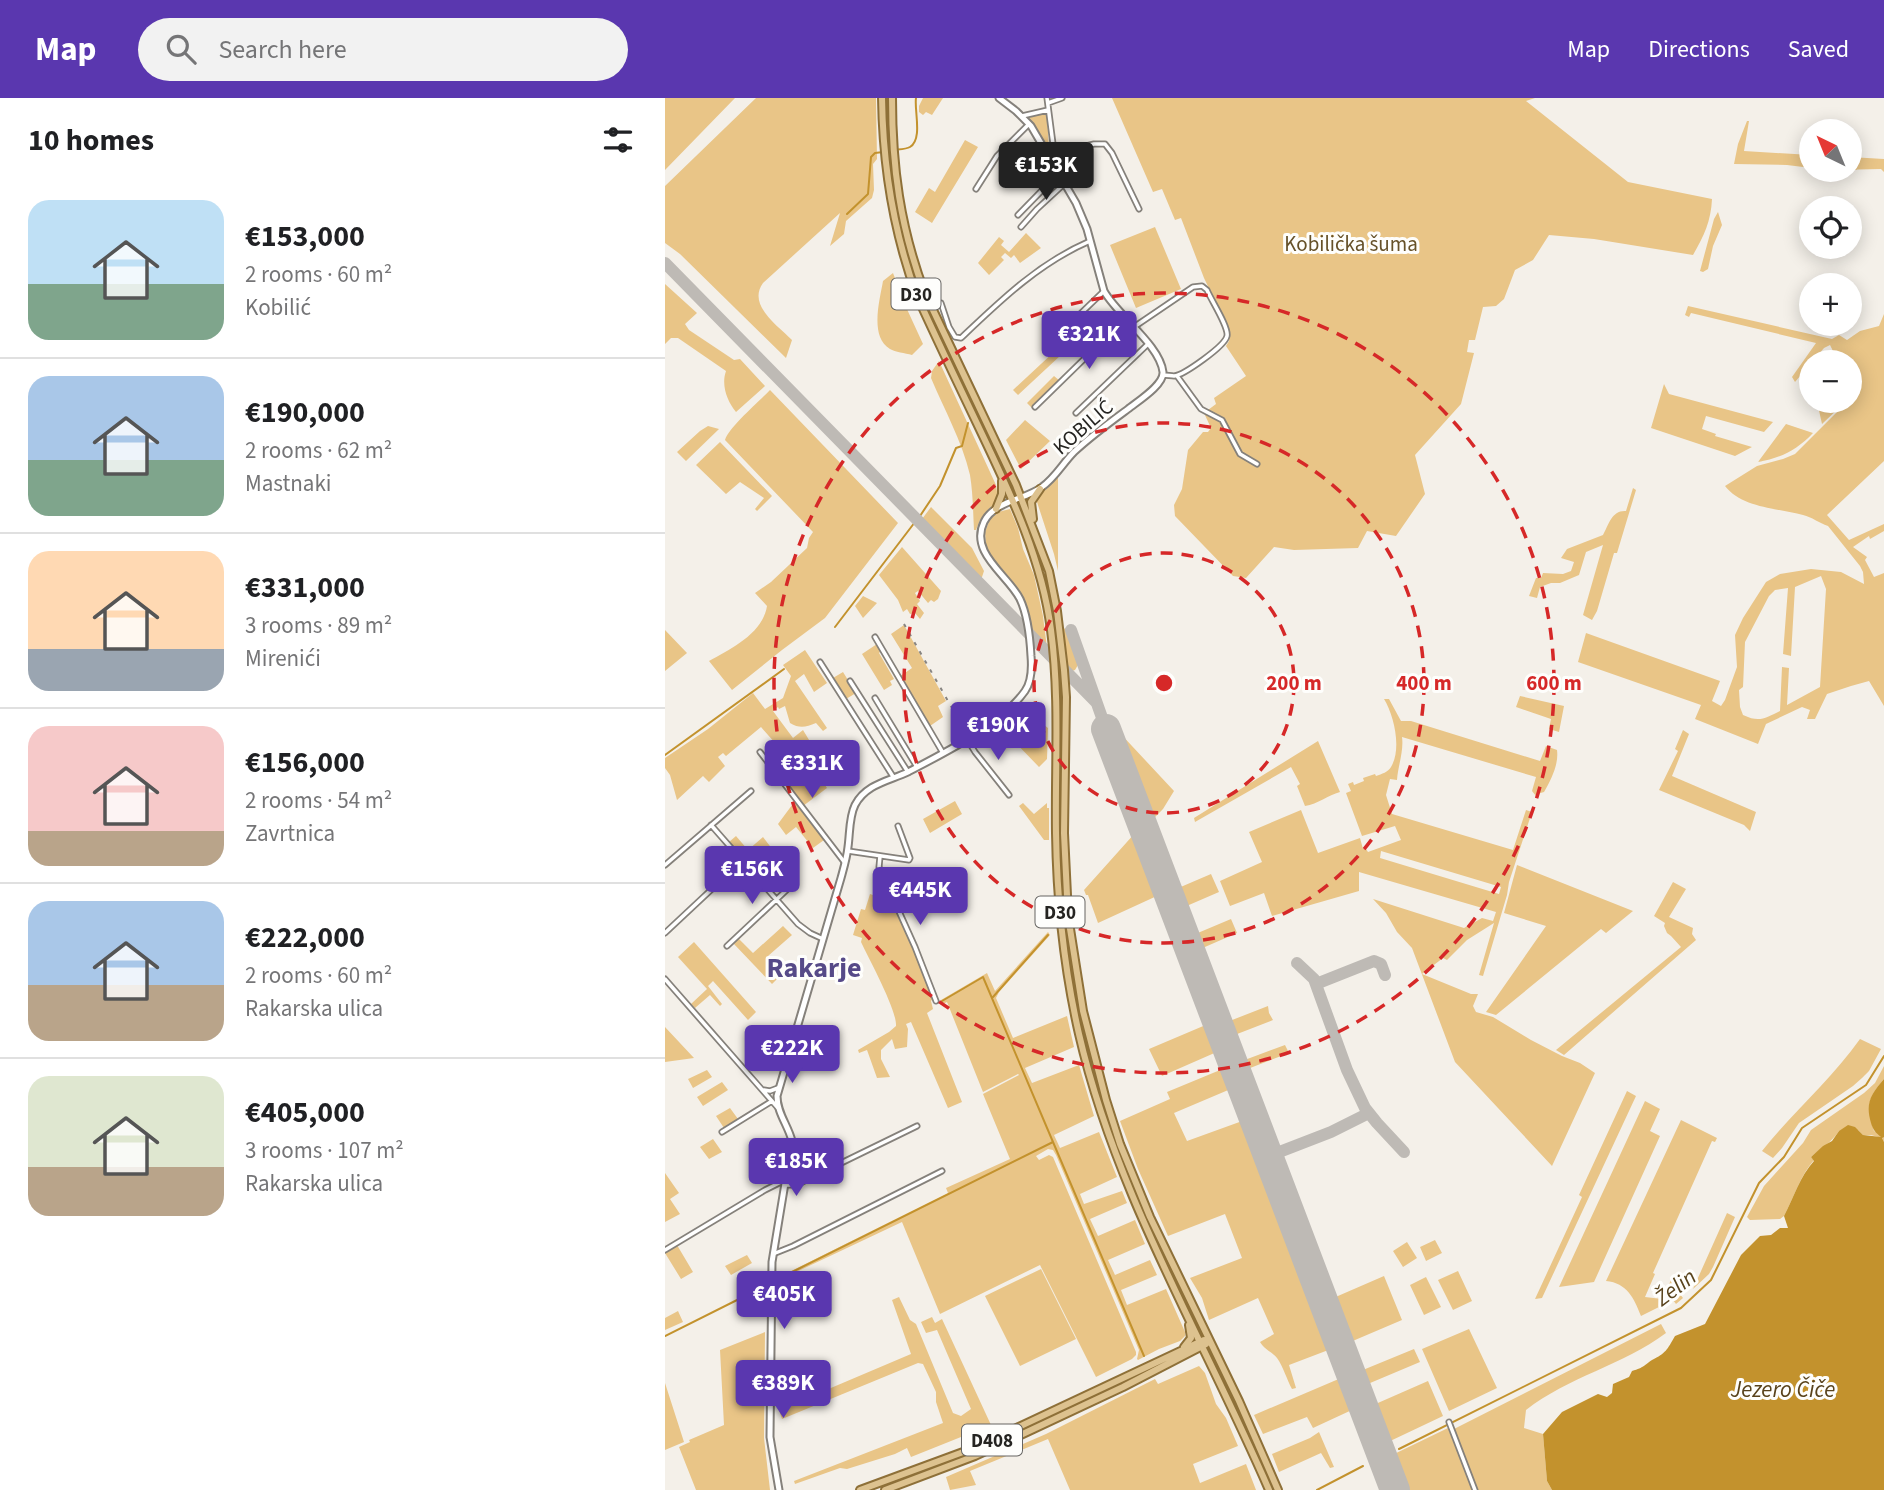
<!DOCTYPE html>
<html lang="en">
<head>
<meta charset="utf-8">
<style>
	:root { --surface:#fff; --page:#f2f2f2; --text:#202124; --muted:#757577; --line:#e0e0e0; --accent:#5a37af }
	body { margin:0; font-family:"Source Sans 3",sans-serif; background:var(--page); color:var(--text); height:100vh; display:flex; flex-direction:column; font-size:26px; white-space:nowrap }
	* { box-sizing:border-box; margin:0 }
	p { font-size:23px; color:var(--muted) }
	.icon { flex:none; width:38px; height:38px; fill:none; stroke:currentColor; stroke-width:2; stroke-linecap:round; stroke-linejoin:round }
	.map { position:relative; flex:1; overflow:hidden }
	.drawer { display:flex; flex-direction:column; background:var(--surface); width:665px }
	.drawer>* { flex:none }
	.needle { width:46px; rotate:317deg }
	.buttons { position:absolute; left:1134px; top:21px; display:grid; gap:14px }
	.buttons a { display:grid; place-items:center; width:63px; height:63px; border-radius:50%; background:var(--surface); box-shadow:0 4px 18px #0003; font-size:35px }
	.price { position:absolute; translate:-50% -60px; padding:0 16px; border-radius:7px; background:var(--accent); color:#fff; font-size:23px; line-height:46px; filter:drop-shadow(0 2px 4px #0008) }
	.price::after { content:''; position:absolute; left:50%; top:42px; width:21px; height:16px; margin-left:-10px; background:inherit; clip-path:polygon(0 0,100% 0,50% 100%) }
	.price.active { background:#222; color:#fff }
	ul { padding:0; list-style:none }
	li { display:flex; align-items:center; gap:21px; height:175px; padding:0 28px }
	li+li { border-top:2px solid var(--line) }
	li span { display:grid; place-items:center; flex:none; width:196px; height:140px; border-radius:21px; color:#555 }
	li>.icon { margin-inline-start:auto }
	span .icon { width:84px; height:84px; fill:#fffc; stroke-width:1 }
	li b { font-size:30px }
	h2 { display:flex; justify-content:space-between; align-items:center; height:84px; padding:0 28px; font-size:30px }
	header { display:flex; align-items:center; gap:42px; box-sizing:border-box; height:98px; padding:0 35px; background:var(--accent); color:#fff }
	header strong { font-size:33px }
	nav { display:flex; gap:38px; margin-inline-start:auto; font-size:24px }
	.search { width:490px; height:63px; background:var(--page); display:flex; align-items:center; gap:18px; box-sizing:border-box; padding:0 24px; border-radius:38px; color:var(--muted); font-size:26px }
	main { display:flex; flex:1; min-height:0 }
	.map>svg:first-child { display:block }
</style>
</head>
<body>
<header>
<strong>Map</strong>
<div class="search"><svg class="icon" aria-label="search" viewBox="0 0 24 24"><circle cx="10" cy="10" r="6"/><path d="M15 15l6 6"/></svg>Search here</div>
<nav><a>Map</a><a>Directions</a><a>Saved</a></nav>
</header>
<main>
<section class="drawer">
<h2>10 homes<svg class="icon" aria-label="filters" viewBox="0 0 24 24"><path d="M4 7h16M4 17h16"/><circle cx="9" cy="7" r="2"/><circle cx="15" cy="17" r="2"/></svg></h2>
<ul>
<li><span style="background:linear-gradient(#bfe0f5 60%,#7fa58c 0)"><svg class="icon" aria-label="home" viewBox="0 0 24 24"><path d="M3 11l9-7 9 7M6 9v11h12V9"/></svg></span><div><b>€153,000</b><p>2 rooms · 60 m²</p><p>Kobilić</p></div></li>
<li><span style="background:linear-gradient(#a9c7e8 60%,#7fa58c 0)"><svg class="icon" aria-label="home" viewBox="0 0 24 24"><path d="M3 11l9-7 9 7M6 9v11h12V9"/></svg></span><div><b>€190,000</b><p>2 rooms · 62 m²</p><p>Mastnaki</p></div></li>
<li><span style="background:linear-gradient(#ffd9b3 70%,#9aa5b1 0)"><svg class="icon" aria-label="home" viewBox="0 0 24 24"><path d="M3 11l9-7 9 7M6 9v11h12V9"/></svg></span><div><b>€331,000</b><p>3 rooms · 89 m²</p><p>Mirenići</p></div></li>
<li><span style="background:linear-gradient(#f6c9c9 75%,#b9a48a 0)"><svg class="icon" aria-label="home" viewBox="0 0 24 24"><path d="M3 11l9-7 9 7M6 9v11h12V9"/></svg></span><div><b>€156,000</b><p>2 rooms · 54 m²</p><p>Zavrtnica</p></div></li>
<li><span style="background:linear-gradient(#a9c7e8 60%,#b9a48a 0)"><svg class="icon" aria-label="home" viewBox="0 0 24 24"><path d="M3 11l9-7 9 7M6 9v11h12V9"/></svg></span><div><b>€222,000</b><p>2 rooms · 60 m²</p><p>Rakarska ulica</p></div></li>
<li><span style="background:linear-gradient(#dfe7d0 65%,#b9a48a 0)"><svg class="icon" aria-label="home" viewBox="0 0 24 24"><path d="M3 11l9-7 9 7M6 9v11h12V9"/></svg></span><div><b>€405,000</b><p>3 rooms · 107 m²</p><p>Rakarska ulica</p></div></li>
</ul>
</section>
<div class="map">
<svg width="1219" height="1392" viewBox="0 0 1219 1392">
	<rect width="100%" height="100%" fill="#f4f0e9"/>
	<path fill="#e9c587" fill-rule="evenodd" d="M0,0H70L0,72Z
		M91,0H211L212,61L208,66L209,92L207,100L181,123L179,136L165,148L175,115L98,185C82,207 113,228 127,242L121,260L15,156L0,145V88Z
		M258,0H278L267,17L261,14L258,17L254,14V8Z
		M447,0H870L861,3L963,84L1047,101C1046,123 1039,138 1028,157L929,141L884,137L868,162L850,172L839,201L831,208L818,209L810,242H804L802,254L809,255L796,306L750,357L760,396L731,438L702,433L693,450L629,452L609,449L581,480L568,478L510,418L509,407L517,391L523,352L538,334H543L546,330L539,315L551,306L549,300L581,278L561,248L564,243L565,234L539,180L516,120L510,122L497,91L488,94Z
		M379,15L382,17L384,51L364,22L366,18Z
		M1082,23H1084L1079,53L1146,57V70L1122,67L1069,66L1073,46Z
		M300,42L313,49L267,125L250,114L264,90L270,94Z
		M1185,59L1219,61V74L1216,71L1170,72H1169H1185Z
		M223,62H226L237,128L268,218L347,389L327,346L317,331L262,212L246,172L232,122Z
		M1053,114L1057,127L1048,148L1043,171L1038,174L1035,173L1049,121Z
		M490,129L516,191L471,210L445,147Z
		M361,135L376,150L355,165L349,157L346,160L340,155L336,159L339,162L324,177L313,165L334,139L339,143L336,147L344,154Z
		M228,175L241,209L258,246L247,257C240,255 230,254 225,251C204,239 215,201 218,183Z
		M0,186L32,215L20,226L24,232L69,262L75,261L100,288L71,314C62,303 56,287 61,273L13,240H6L0,246Z
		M1023,208L1167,241L1174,237L1182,242L1195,233L1214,228L1219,216V363L1162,417L1184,442L1219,426V433L1205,441L1204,438L1188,449L1202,459L1200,462L1209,479L1219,475V608L1204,583L1186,588L1162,596L1150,621H1142L1145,612L1137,609L1101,626L1093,646L1030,621L1036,607L913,564L921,535L1055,583L1047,603L1056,608L1060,602L1072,569L1070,537L1078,520L1101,484L1115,476L1146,471L1176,474L1199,486L1198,474L1195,468L1163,428C1154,425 1147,419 1138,417C1112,410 1077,410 1060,388L1092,368L1118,361L1130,356L1177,309L1176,308L1157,326L1153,308L1155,303H1185V264H1161L1160,262L1168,253L1165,247L1159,250L1130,284L1127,279L1151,245L1026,215L1024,219L1020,217ZM1156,478L1161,491L1155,589L1122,607L1124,570L1117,569L1115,613C1100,620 1095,625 1078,617L1075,609L1074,592L1078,589L1080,544L1104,498L1110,492L1123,490L1118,556L1126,558L1130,489Z
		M391,252L396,257L353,297L348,292Z
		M274,263L331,387L333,401L315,422L311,432H309C308,414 308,395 305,377C297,343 279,311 266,280L267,273Z
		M389,278L395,283L367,310L362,305Z
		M999,286L1004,296L1108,324L1099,334L1041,318L1037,331L1051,336L1050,338L1087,349L1070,358L986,330Z
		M105,292L233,425L160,520L117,552L67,592L44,563C66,551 98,535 102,508L90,495L106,484L142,450L144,440L148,434L60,342C65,328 94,304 105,292Z
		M360,322L385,343L356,371L341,342Z
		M1121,326L1148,335C1132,352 1116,360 1093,364Z
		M43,328L54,331L21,363L12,354L35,333Z
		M55,344L107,398L92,413L90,411L99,400L75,384L61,396L31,367Z
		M393,377V473L389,456L371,401C376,393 387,386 393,377Z
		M968,390L971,392L952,455H949L932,513L927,522L918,517L938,447L921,454L914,477L895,485H886L875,489L872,500L864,498L871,480H876L878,475L898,476L906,473L909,464L896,460L902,451L938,437C944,426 947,412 961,413Z
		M266,409L307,450L319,473L316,482L257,421Z
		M345,411L353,430L358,451L369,477L378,518L382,550L366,534L362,509L352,490L326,458L321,449L320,434L325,421L333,414Z
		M237,449L276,493L273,501L269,504L266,502L263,505L253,493L250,495L255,503L252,506L259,515L255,521L250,515L245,516L242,511L238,514L233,502L214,477Z
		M198,498L212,505L198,520L190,508Z
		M239,527L281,603L273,608L278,619L265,628L234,579L247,570L226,536Z
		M402,530L413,567L410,572L407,573L401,570L398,531Z
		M0,532L22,555L0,573Z
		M212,546L216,553L214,555L229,581L225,583L227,587L219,592L197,556Z
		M140,552L162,585L149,594L139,576L130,583L162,630L158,633L151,625C141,629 135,631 125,625L120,608L114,611L113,609L108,613L128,640L138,632L158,665L149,671L162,690L138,708L107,667L122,655L114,645L111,646L96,629L61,658L58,655L53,659L60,668L44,684L38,678L12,702L5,677L0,670V660L43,631L88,595L100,611L118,600L126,578L118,567Z
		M178,574L191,595L181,601L168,580Z
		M855,598L899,608L894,634L884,631L886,621L851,609Z
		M719,601H724L736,623H746L875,663L881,648L892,652C894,666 886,682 879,694L872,696L871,698L867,693L871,679L737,639C739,652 733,668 732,682L725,681L721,697L727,716L848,752L861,712L867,714L844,784L842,797L818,878L814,877L829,825L802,842L782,862L778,860L757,876L806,896H813L808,908L811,914L828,919L866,942L897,958L915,965L930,975L887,1068L790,964L747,850L732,834L721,815L708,801L799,830L817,820L828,823L831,814L694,774V793L607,818L599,795L565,808L555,783L597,764L584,734L636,712L653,755L695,740L698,751H701L703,754L736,742L730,728L697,738L681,695L686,693L683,686L688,684L689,687L699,683L698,680L710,676L711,678C717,676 723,674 726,669C737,651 729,617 719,601ZM716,753L836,789L834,796L715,760Z
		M370,620L383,630L382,661L374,669L347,641L346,638L353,632L360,638L370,628L366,624Z
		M1018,632L1024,636L1007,678L1091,714L1085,733L1079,727L994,692L1013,653L1010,651Z
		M453,633L509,693L498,711L486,723L459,653Z
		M653,643L675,694C663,697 653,706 640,708L632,688L635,686L626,669L530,724L529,720Z
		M130,703L159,742L148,750L131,729L121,737L113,726Z
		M290,703L297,716L265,735L258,721Z
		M358,705L369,716L382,705V710H384V742H379L354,708Z
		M470,735L494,797L433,825L423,797H421L419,792Z
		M71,738L83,752L98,739L111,756L103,763L95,754L83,765L64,744Z
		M852,767L968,813L941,835L936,831L831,917L821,914L881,828L839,815Z
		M546,776L554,794L517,810L511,791Z
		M1008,784L1021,791L1004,819L1028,830L1027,836L1031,842L899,957L891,952L1016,849L1006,838L1002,835L999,828L1000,825L989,818Z
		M205,796L229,804L268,901L266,903L268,911L262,915L297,1004L283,1010L246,924L241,926L243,931L242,949L230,951L227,941L216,952V961L225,979L212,980L202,952L194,955L193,952L224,934L231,928C232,912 204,861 196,844L197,840L188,837L196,811L200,812Z
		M566,821L572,835L533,852L528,837Z
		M118,828L127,837L103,858L117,876L107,886L68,845L73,840L88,855Z
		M383,834L385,837L334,894L331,900L348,940L402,918L409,949L360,970L367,985L414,967L429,1018L389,1037L395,1050L434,1034L452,1079L415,1096L419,1106L457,1093L462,1105L425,1121L433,1138L470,1122L480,1146L443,1162L450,1177L485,1162L492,1177L456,1192L462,1207L501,1191L520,1234V1238L515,1243L494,1251L473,1262L472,1261L474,1252L391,1057L388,1052L383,1051L371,1058L374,1062L384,1057L388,1059L471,1254V1257L467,1261L431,1279L375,1167L275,1216L237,1124L110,1184V1181L283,1095L281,1090L345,1061L318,996L354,977L353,976L318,994L282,904L278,906L276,902L322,875L330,893Z
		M29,844L91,914L83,922L48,883L43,888L57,906L55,908L45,897L30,910L26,906L42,891L13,859Z
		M603,908L604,915L608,922L567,938L562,924Z
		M543,926L554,953L497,978L484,951Z
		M0,929L29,960L0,964Z
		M1195,941L1216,951L1204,973L1197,980L1188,988L1134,1025L1117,1050L1108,1060L1097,1053C1128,1014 1166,982 1195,941Z
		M620,947L624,955L580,972L577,963Z
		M1219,968V981C1201,1002 1202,1009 1209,1033L1219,1039V1044L1217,1040L1206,1037H1198L1193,1032L1174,1033C1166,1045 1156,1050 1146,1059L1149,1062C1135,1078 1129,1099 1119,1118L1115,1121L1085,1122L1082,1119L1099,1088L1138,1045L1146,1032L1199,995L1210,985Z
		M560,970L568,990L509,1015L522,1043L580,1022L666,1251L624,1267L631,1290L627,1291C622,1282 618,1268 612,1260C606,1253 600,1252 595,1244L609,1236L593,1200L544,1222L537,1200L525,1180L577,1160L560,1116L503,1138L473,1071L455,1023L505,1001L502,994Z
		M42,972L47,979L28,990L23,981Z
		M57,984L63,992L38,1008L32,999Z
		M962,993L971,998L877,1200L870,1201L917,1099L914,1097Z
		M980,1003L995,1011L985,1033L995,1038L929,1184L894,1189Z
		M65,1010L73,1021L59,1030L51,1018Z
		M1016,1022L1052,1040L1050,1044L1047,1043L988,1175L990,1176L980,1199L997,1201L1007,1180L1010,1182L1011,1191L1018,1200L1011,1206L1008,1202L976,1218C969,1200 962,1185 941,1183Z
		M48,1041L57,1054L44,1061L35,1049Z
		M0,1075L14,1095L5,1101L15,1116L0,1124Z
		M1062,1115L1070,1119L1048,1169L1044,1176L1028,1191Z
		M770,1142L777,1155L761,1163L755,1149Z
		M742,1144L752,1160L738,1169L728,1153Z
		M12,1147L28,1174L16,1181L0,1155Z
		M82,1157L87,1165L66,1177L60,1168Z
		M376,1171L411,1241L355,1268L320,1198Z
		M793,1173L807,1203L788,1212L773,1182Z
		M719,1178L737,1222L683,1245L666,1201Z
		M761,1179L776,1209L759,1217L745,1187Z
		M234,1199L245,1222L251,1226L288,1315L296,1318L306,1311L272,1232L261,1235L256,1224L267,1219L270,1225L277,1221L326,1327L246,1359L242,1350L230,1356L182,1371L175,1370L130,1386L129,1383L278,1325L271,1304V1294L258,1266L253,1265L117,1321L114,1312L246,1256L227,1202Z
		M13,1213L18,1224L0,1232V1220Z
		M996,1226L1001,1235C958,1267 903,1279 861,1312L859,1330L878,1336L882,1383L887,1392H813L789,1331Z
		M804,1231L832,1290L784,1313L757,1251Z
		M100,1234L99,1340L105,1392H31L14,1349L25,1344L24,1342L59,1327L55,1252Z
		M749,1251L755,1264L698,1288L693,1274Z
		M534,1268L540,1275L551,1306L561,1320L573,1348L528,1366L535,1385L581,1366L591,1392H405L383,1341L305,1373L311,1387L285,1392L281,1379L381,1336L490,1281L493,1286Z
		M676,1280L689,1311L648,1330L642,1319L598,1336L589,1317Z
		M763,1283L778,1318L721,1345L706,1308Z
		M0,1285L19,1344L0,1352Z
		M783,1330L807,1392H736L723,1359Z
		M654,1334L669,1369L665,1370L656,1355L614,1374L607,1356L645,1340Z"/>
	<path fill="#c3922d" d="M1219,981V1039L1217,1040L1219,1044V1392H887L882,1383L878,1336L897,1314L933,1296L942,1299L947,1295L948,1286L964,1279L967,1273C980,1269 978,1268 987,1262C1001,1255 1002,1252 1010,1238L1040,1226L1076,1157L1095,1138L1106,1137L1115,1130H1123L1119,1118C1129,1099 1135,1078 1149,1063L1146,1059L1158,1048L1167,1043L1174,1033L1183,1027L1190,1029L1198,1037L1216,1039C1211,1035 1208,1032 1206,1025C1200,1005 1206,996 1219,981Z"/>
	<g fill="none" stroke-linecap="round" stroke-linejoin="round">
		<path stroke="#c3922d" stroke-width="2" d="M223,53C229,51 240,52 245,49C258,41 249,12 251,0
			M182,116L203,96L206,59L210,55L218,54
			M255,418L275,388L291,350L297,348L303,325
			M170,529L250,424
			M0,657L119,571
			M328,899L383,837
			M388,1044L479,1258
			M111,1182L388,1044L318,879L277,903
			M0,1238L98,1189
			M734,1351L1016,1210L1046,1182L1094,1085L1119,1059L1137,1030L1201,987L1219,958
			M652,1392L698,1368"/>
		<path stroke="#bebab5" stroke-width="12" d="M0,165L431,604
			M406,532L441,631
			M632,865L649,881L682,972L700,1010L712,1025L739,1054
			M651,886L709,863L716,866L720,877
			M604,1058L666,1034L704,1015"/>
		<path stroke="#bebab5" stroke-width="30" d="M441,631L730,1392"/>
		<g stroke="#85817b" stroke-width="7">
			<path id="minor" d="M382,0L388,46L383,56
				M383,5L397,0
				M357,18L383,12
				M385,57L429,46H440L447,55L474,111
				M311,91L332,58L364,26
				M353,117L393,76
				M356,129L372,111L399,86
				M276,205L284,229L290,239L296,240C336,202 374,165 425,143
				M469,229L528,189L537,188L542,192C546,202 564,229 562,238C560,248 519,277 509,278C506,278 502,277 498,277
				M385,245L439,193
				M512,278L536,311L557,322L575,356L592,366
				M370,309L461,220
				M411,315L483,246
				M210,539L278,655
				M155,564L229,680
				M185,583L243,674
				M210,600L252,669
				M302,641L310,654L344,697
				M95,654L180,765
				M46,727L133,826L145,835L158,841
				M183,753L244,762L245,760L233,728
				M215,758L214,769L250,849L271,903
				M0,767L86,693
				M0,835L78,762
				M62,848L129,785
				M0,881L113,1010
				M99,992L105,993L113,990
				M57,1034L107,1003
				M120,1087H131L252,1028
				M0,1152L100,1092L122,1081
				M108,1156L128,1148L277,1073
				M784,1324L810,1392"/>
		</g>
		<g stroke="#85817b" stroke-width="9">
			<path id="secondary" d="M114,1392L105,1339L107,1164L127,1043C123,1027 112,1015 112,998L176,780C179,769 182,759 183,749C185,735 184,719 190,707C201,686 224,683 243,674C279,655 336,627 360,593C367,583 367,570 366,558C365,539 363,518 355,501C343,477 304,455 319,424C329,403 360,402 377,389C390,380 398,365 409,354C426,338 444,325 463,311C473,303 499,287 498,274C495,247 452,217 439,193L422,131L411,105L366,28L351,13L334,0"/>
		</g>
		<g stroke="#8e7038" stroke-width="10">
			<path id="primary" d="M217,0C218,69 228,133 252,198C273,244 295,290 317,336C347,399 377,462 386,532C395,599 390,667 391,735C392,803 399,870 414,936C451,1097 539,1241 604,1392
				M227,0C227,69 235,128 259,193L351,387L384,473L392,513L399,572L401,599L399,735L403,818L418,913L441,1002L455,1046L485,1119L574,1303L613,1392
				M331,411L337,396V383
				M368,421L366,404L375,391
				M519,1249L526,1240L524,1227
				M195,1392L309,1350L539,1242
				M220,1392L310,1358L347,1341L458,1289L541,1246"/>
		</g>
		<use href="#minor" stroke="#fff" stroke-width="3.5"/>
		<use href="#secondary" stroke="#fff" stroke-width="5"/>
		<use href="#primary" stroke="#ddc28f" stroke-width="6"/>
		<path stroke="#888581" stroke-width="2" stroke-dasharray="3.5 7" stroke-linecap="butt" d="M239,526L287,610"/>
	</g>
	<g fill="none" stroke="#d62828" stroke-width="3.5" stroke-dasharray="12 9">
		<circle cx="499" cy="585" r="130"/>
		<circle cx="499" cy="585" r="260"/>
		<circle cx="499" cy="585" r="390"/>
	</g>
	<g text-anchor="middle" stroke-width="6" stroke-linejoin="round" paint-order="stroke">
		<g fill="#fefefc" stroke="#666563" stroke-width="2">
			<rect x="226.5" y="180.5" width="49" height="31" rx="5"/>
			<rect x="370.5" y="798.5" width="49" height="31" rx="5"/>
			<rect x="297" y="1326.5" width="60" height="31" rx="5"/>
		</g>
		<g font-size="19" font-weight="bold" fill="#252421">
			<text x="251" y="203">D30</text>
			<text x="395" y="821">D30</text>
			<text x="327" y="1349">D408</text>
		</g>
		<g font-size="21" fill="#665129" stroke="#fefefc">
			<text x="686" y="153">Kobilička šuma</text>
		</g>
		<g font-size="21" fill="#252421" stroke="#fefefc">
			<text transform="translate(418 329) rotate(-41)" y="7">KOBILIĆ</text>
		</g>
		<g font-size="23" font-style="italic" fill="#59431c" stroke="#fefefc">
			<text transform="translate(1010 1189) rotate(-37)" y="8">Želin</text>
			<text x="1118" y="1299">Jezero Čiče</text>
		</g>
		<g font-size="28" font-weight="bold" fill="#564a88" stroke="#fefefc">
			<text x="149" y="879">Rakarje</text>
		</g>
	</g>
	<circle cx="499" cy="585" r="10" fill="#d62828" stroke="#fefefc" stroke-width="3.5"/>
	<g font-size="21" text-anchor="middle" font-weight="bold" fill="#d62828" stroke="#fefefc" stroke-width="6" stroke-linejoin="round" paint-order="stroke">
		<text x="629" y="592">200 m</text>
		<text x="759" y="592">400 m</text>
		<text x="889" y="592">600 m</text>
	</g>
</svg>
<div class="buttons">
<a><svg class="needle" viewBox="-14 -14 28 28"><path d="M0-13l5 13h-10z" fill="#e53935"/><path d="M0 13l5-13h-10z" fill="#757577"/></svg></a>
<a><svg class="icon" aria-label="locate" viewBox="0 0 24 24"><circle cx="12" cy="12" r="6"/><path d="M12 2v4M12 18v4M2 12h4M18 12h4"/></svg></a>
<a>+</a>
<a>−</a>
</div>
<b class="price active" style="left:381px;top:104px">€153K</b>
<b class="price" style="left:424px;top:273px">€321K</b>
<b class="price" style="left:333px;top:664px">€190K</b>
<b class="price" style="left:147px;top:702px">€331K</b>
<b class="price" style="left:87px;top:808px">€156K</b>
<b class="price" style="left:255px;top:829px">€445K</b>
<b class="price" style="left:127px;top:987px">€222K</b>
<b class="price" style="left:131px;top:1100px">€185K</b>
<b class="price" style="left:119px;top:1233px">€405K</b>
<b class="price" style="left:118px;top:1322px">€389K</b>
</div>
</main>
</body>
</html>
